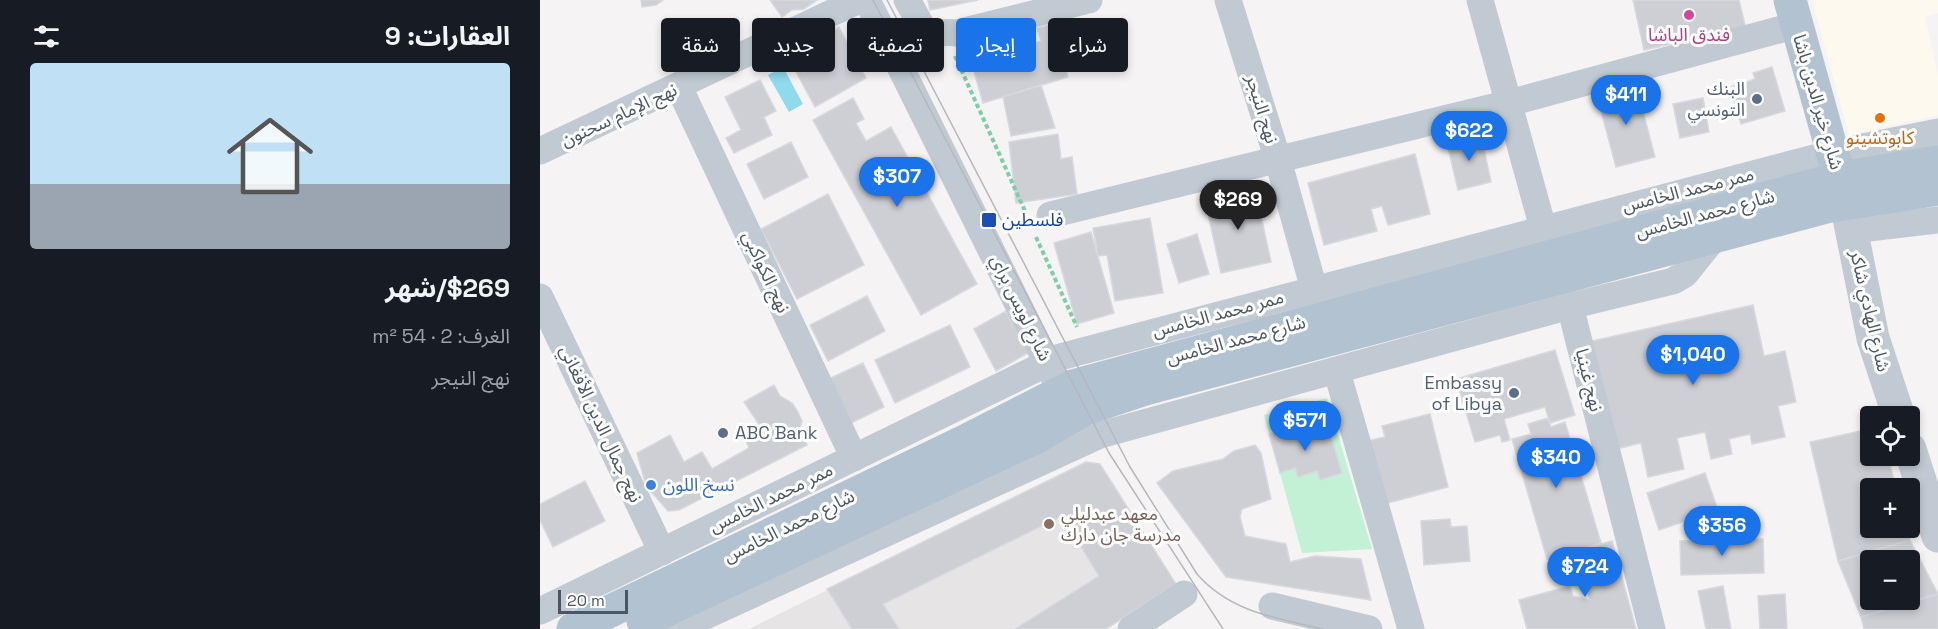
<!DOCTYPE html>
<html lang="ar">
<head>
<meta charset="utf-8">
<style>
	:root { --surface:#171b24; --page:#242831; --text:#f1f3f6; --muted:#9ea1a6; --accent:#1a73e8 }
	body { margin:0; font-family:"Space Grotesk","Noto Sans Arabic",sans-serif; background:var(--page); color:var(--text); direction:rtl; height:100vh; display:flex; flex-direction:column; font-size:22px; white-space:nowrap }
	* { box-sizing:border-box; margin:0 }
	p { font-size:20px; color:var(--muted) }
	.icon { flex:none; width:33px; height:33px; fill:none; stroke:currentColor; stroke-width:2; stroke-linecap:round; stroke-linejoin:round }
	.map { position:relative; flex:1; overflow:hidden; direction:ltr }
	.drawer { display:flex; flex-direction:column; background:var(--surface); width:540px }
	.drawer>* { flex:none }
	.banner { position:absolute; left:18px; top:18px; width:570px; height:54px; direction:rtl; display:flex; gap:12px }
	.fabs { position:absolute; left:1320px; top:406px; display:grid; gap:12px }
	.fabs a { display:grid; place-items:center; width:60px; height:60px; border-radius:6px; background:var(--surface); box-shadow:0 3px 9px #0003; font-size:30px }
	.scale { position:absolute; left:18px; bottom:15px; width:70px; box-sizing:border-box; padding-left:6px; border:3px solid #4a5661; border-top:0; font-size:16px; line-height:21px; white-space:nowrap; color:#4a5661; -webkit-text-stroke:4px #fff; paint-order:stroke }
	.price { position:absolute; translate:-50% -51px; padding:0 14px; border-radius:21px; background:var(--accent); color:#fff; font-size:20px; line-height:39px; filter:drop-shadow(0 2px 3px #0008) }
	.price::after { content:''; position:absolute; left:50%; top:36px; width:18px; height:14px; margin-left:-9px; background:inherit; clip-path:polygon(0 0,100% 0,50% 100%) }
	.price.current { background:#222; color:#fff }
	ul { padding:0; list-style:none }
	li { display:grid; align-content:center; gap:12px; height:318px; padding:0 30px }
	li span { display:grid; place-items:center; height:186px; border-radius:6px; color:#555 }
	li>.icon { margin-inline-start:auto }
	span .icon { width:108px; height:108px; fill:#fffc; stroke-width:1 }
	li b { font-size:26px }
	h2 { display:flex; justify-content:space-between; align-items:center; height:72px; padding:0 30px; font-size:26px }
	.pill { padding:0 21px; border-radius:6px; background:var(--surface); box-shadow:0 3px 9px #0003; font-size:21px; line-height:54px }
	.pill.current { background:var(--accent); color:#fff }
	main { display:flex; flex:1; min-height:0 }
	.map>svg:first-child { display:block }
</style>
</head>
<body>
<main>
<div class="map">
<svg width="1398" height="629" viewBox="0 0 1398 629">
	<rect width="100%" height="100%" fill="#f5f3f3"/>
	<path fill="#fdf9ef" d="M1272,0H1398V13L1385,17L1398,75V115L1309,135Z"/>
	<path fill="#e6e4e5" d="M546,462L560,464L636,584L566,629H209Z"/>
	<path fill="#c3f1d5" d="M787,398L832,549L762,553L724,415Z"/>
	<path fill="#90daee" d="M243,67L263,104L249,112L228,75Z"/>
	<path fill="#cdcfd5" stroke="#d7d9de" stroke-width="1.5" fill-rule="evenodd" d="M101,0H123L116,5L102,7Z
		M230,0H277L264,9L252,10L242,17Z
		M388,0H438L390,10Z
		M1093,0H1199L1206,29L1142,47L1140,42L1104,50Z
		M512,24L528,77L443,103L431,61L501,41L497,28Z
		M299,27L326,78L275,107L247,55Z
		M1232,67L1245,111L1201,124L1190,87L1215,79L1213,73Z
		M220,80L236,111L224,117L232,135L194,153L186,138L201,130L185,97Z
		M501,85L515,128L471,136L463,97Z
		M1096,85L1115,157L1076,167L1057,96Z
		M313,98L324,119L316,123L326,141L351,127L437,284L381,315L273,120Z
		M1163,98L1169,132L1140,138L1133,104Z
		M518,134L521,159L532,157L537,194L476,203L469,142Z
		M941,135L951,182L918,190L907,143Z
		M251,142L268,177L224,199L207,164Z
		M875,154L890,214L848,225L842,206L831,209L837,231L784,245L768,183Z
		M715,188L731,262L681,273L665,200Z
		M288,194L324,265L257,299L221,229Z
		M610,218L623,293L575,301L567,255L558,256L553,228Z
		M551,232L574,313L537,324L514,243Z
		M657,234L669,274L639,283L627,244Z
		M327,296L345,331L288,361L270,325Z
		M1213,305L1224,356L1245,351L1256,402L1238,406L1245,437L1212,444L1210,434L1189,439L1192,454L1171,459L1165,432L1137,438L1144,469L1108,477L1101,443L1076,449L1052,341Z
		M466,311L488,353L456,371L434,329Z
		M410,325L430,367L355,403L335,360Z
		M1015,350L1035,415L1010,423L1005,407L964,419L970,440L962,442L960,435L935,442L916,379Z
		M323,363L344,407L307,425L286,380Z
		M234,385L240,396L252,403L258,412L262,421L260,428L267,445L139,510L128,511L106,486L97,453L130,435L144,462L162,452L172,469L209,448L203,434L220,426L204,402Z
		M890,414L908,487L844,504L827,441L845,437L842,426Z
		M1008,418L1011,427L1025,422L1061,543L1007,559L972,439L991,434L988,424Z
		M766,422L770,436L789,430L802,473L780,480L777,471L758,477L755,468L740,473L729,434Z
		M1330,429V456H1348L1356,489H1330V528H1367L1370,540L1298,561L1270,442Z
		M715,445L721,453L731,499L702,509L700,517L705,536L746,544L750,562L775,556L821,559L831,600L686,577L617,483L633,471L683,459L694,451Z
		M546,462L560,464L636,584L566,629H475L559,576L522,516L343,604L359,629H312L287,589Z
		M1165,473L1178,510L1119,530L1107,493Z
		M45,481L65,521L13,547L0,520V504Z
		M910,519L911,527L927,526L930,561L884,565L881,521Z
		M1223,539L1224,573L1141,575L1140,541Z
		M1370,540L1398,594L1321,617L1298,561ZM1330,561H1370V600H1330Z
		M1072,541L1096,629H987L979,600L1030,586L1033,596L1050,600L1037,551Z
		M1183,586L1191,629H1166L1158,591Z
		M1245,594L1247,629H1220L1218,596Z
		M1398,594V629H1324L1321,617Z"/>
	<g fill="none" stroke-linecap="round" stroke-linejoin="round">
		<path stroke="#7ad0a6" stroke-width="4" stroke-dasharray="4.5 3" stroke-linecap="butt" d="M415,56L485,211
			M496,237L537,327"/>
		<path stroke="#c1cad2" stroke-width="27" d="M327,0L515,379
			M367,0L385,32C396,35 405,31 416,33L549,0
			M688,0L738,160L774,289
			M940,0L1003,228
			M139,87L314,458
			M0,151L319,0
			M510,215L969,103L1257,25
			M1312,230L1398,220
			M0,297L122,552
			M1030,306L1112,629
			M797,372L871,629
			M732,606L829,629
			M0,611L520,357L1293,153L1398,132
			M137,629L560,435L1030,306L1133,281L1145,274L1174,238
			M591,629L644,594"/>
		<path stroke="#c1cad2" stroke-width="33" d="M1306,203L1333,338L1359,417
			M1370,449L1398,536"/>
		<path stroke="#b3c2d1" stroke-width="33" d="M1250,0L1306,201
			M103,621L497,437L545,409L605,389L1286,207L1398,189
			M33,629L421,443L533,386L1299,178L1398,162"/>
		<path stroke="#b5b8bd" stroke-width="1.5" d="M333,0L569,453L683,629
			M347,0L590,467L657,574C690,612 736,618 783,629"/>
	</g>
	<circle fill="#d1479c" stroke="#fff" stroke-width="2" cx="1149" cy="15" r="6"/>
	<g fill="#5c6f8a" stroke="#fff" stroke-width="2">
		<circle cx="1217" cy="99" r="6"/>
		<circle cx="974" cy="393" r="6"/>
		<circle cx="183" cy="433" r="6"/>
	</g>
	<circle fill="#e8710a" stroke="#fff" stroke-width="2" cx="1340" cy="118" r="6"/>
	<rect fill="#1a4fb4" stroke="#fff" stroke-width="2" x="441" y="212" width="16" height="16" rx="3"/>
	<circle fill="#3f7fe0" stroke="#fff" stroke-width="2" cx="111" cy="485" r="6"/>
	<circle fill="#8d6e63" stroke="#fff" stroke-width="2" cx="509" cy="524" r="6"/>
	<g text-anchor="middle" stroke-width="6" stroke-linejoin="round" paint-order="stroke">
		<g font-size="18" fill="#b23c85" stroke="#fff">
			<text x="1149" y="41">فندق الباشا</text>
		</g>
		<g font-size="18" fill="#4e5e75" stroke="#fff" text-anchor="end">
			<text x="1205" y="95">البنك<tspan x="1205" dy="21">التونسي</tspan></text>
			<text x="962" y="389">Embassy<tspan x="962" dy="21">of Libya</tspan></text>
			<text x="195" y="439" text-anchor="start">ABC Bank</text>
		</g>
		<g font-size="18" fill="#4a5661" stroke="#fff">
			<text transform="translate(1278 102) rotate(74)" y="6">شارع خير الدين باشا</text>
			<text transform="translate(722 109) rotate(73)" y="6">نهج النيجر</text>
			<text transform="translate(79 115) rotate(-25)" y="6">نهج الإمام سحنون</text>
			<text transform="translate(1148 190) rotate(-14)" y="6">ممر محمد الخامس</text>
			<text transform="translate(1165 214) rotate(-15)" y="6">شارع محمد الخامس</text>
			<text transform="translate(226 272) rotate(65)" y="6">نهج الكواكبي</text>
			<text transform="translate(481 308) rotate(64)" y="6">شارع لويس براي</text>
			<text transform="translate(1330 311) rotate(77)" y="6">شارع الهادي شاكر</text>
			<text transform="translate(678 314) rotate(-15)" y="6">ممر محمد الخامس</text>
			<text transform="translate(696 340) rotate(-15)" y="6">شارع محمد الخامس</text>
			<text transform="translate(1049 380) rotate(76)" y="6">نهج غينيا</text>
			<text transform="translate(61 424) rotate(65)" y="6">نهج جمال الدين الأفغاني</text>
			<text transform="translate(231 498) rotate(-26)" y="6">ممر محمد الخامس</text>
			<text transform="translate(249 526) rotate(-26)" y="6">شارع محمد الخامس</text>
		</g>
		<g font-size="18" fill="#c56008" stroke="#fff">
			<text x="1340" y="144">كابوتشينو</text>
		</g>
		<g font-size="18" fill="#164399" stroke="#fff" text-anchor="start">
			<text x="462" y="226">فلسطين</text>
		</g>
		<g font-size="18" fill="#366cbe" stroke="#fff" text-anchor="start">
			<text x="123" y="491">نسخ اللون</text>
		</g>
		<g font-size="18" fill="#785e54" stroke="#fff" text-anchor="start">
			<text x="521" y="520">معهد عبدليلي<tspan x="521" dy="21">مدرسة جان دارك</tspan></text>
		</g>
	</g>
</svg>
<div class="fabs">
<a><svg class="icon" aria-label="locate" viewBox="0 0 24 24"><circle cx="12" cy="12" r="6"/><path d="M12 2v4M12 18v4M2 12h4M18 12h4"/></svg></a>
<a>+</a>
<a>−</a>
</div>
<div class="scale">20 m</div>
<b class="price" style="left:1086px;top:126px">$411</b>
<b class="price" style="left:929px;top:162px">$622</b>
<b class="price" style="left:357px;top:208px">$307</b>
<b class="price current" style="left:698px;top:231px">$269</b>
<b class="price" style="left:1153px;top:386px">$1,040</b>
<b class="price" style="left:765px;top:452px">$571</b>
<b class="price" style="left:1016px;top:489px">$340</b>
<b class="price" style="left:1182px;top:557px">$356</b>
<b class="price" style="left:1045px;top:598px">$724</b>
<div class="banner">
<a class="pill">شراء</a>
<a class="pill current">إيجار</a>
<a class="pill">تصفية</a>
<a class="pill">جديد</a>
<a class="pill">شقة</a>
</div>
</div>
<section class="drawer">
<h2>العقارات: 9<svg class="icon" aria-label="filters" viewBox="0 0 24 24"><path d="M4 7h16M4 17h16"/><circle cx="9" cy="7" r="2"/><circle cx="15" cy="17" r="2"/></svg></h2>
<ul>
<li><span style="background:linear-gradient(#bfe0f5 65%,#9aa5b1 0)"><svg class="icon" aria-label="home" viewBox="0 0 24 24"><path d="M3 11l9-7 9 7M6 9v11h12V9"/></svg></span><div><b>$269/شهر</b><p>الغرف: 2 · 54 m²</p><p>نهج النيجر</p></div></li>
</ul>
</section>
</main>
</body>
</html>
